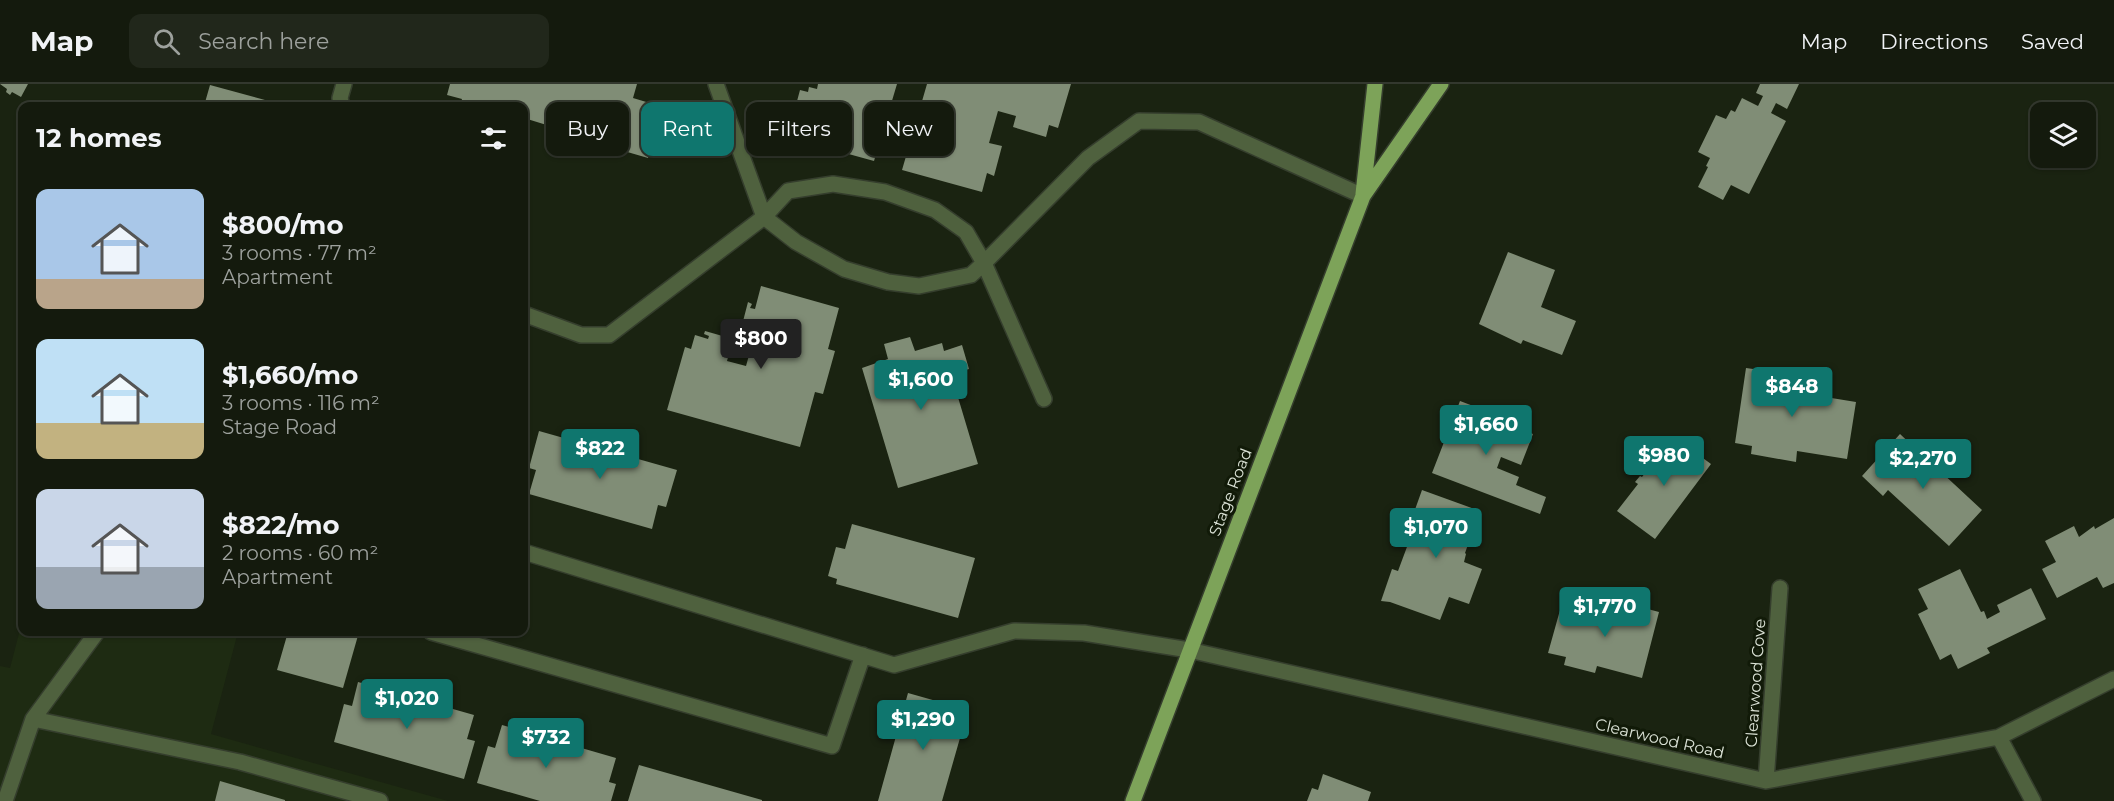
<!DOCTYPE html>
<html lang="en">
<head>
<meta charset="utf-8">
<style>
	:root { --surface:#141a0d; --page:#21271b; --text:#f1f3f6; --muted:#9da19d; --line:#33382e; --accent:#0f766e }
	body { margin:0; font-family:Montserrat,sans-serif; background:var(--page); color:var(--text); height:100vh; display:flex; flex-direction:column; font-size:22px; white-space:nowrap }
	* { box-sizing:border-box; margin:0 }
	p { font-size:20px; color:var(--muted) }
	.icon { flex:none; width:33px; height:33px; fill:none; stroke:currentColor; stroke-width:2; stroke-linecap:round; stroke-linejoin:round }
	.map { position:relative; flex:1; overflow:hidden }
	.details { position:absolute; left:18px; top:18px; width:510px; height:534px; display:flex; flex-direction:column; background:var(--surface); border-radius:12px; box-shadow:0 2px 4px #0004,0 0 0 2px var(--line) }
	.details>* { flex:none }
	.banner { position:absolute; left:546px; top:18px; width:570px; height:54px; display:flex; gap:12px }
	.tools { position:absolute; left:2030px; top:18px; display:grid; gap:12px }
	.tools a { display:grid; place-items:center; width:66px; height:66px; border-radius:12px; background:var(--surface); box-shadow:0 2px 4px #0004,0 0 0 2px var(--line); font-size:30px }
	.price { position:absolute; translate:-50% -51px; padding:0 14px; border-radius:6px; background:var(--accent); color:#fff; font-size:20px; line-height:39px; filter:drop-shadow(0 2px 3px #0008) }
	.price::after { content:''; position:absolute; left:50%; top:36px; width:18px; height:14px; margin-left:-9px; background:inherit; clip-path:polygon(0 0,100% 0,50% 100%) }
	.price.active { background:#222; color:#fff }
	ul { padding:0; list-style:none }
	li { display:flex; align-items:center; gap:18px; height:150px; padding:0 18px }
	li span { display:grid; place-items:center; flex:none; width:168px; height:120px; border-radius:12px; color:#555 }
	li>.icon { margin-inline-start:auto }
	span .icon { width:72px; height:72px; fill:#fffc; stroke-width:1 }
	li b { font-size:26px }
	h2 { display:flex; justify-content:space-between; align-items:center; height:72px; padding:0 18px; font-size:26px }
	.chip { padding:0 21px; border-radius:12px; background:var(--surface); box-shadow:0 2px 4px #0004,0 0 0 2px var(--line); font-size:21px; line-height:54px }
	.chip.active { background:var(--accent); color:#fff }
	header { display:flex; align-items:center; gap:36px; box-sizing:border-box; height:84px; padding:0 30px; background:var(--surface); border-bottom:2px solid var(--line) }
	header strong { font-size:28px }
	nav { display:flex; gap:33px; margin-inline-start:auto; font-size:21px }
	.search { width:420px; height:54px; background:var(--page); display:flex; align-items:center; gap:15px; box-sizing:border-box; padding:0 21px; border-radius:12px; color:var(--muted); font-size:22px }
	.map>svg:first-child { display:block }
</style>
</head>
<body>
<header>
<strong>Map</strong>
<div class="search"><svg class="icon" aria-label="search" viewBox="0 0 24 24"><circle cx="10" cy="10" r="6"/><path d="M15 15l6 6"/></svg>Search here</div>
<nav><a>Map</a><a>Directions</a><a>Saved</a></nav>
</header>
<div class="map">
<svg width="2114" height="717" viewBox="0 0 2114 717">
	<rect width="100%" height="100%" fill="#1a2311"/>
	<path fill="#1e2b12" d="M22,538V548H238L211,650L448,717H0V582L10,584Z"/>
	<path fill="#808d76" d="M0,0H28L21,13L12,8L10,11L6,8L7,5Z
		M450,0H637L633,14L663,23L648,74L617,65L616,69L565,54L566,47L524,34V22H460L462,15L447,11Z
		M818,0H897L874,77L794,55L800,34L793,32L800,6L808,8L809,3L817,5Z
		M927,0H1071L1058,44L1049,41L1046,53L1013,43L1016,32L998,27L989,59L1002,62L994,92L987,89L982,108L902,86Z
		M1760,0H1799L1787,25L1776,19L1771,29L1786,37L1749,110L1731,101L1723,116L1698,103L1708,83L1706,82L1710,74L1698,68L1716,31L1726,35L1731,26L1735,28L1742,14L1758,22L1763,12L1756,9Z
		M210,1L287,22H204Z
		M1508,168L1555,186L1541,223L1576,237L1562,271L1523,256L1521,260L1479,240Z
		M761,202L839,224L828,265L835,267L823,310L815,308L800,363L667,326L685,263L691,265L695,251L708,255L709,252L704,250L705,247L733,255L732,259L728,257L727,261L731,262L727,277L746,282L755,250L747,248L749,242L744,241L743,246L741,245L748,218L752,220L750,224L755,225Z
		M910,253L915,267L942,259L944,267L962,261L969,285L951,290L978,380L898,404L862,284L888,275L884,260Z
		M1746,284L1816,294L1813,311L1856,318L1847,375L1797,367L1796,378L1751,370L1752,362L1735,359Z
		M1460,317L1505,334L1503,338L1533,350L1521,381L1501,373L1497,384L1519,393L1516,401L1546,413L1540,430L1432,389Z
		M539,347L677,386L666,423L658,421L652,445L529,410L536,386L529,384Z
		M1900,350L1934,382L1937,378L1943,384L1940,387L1982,426L1949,462L1888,406L1883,412L1862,392Z
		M1673,352L1711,380L1655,455L1617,427L1638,400L1635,398L1640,392L1642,393Z
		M1422,406L1480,427L1465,469L1466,470L1464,478L1482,485L1469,520L1449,513L1440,536L1390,518L1381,517L1392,485L1398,487L1417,436L1412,434Z
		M2114,434V499L2103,504L2097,493L2057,514L2042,485L2056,478L2045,457L2074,442L2079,453L2094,442L2095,445Z
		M852,440L975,474L958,534L836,500L837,495L828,492L836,463L845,465Z
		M1960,485L1981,528L1984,527L1987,535L2000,528L1997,521L2031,504L2046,535L1987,564L1990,569L1958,585L1951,570L1940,576L1918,530L1928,525L1918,505Z
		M1614,516L1659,528L1642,594L1597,582L1595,589L1564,581L1566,573L1548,569L1562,519L1610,532Z
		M288,548H359L343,604L277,586Z
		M358,598L474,631L467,655L475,657L464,695L334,658L344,620L352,622Z
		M908,609L968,626L942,717H878Z
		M502,641L616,674L609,698L616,700L611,717H540L477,699L488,662L495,664Z
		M639,681L762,716V717H628Z
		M1323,690L1371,708L1368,717H1307L1312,704L1318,706Z
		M220,697L285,716V717H215Z"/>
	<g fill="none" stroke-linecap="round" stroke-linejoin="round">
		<g stroke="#353e2d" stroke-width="18">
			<path id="minor" d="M342,22L340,14L344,0
				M524,230L581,251H609L764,133L788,107L833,100L885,108L935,126L966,148L984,179L971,191L919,202L888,198L844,185L796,158L764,133L716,0
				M1044,315L984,179L1088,74L1139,37L1199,38L1363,112
				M524,468L894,581L1014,547L1084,549L1189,566L1766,697L1999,653L2114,595
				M431,548L832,662L863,571
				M33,635L240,678L380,717
				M1999,653L2033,717
				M1766,697L1780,504
				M5,717L33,635L97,548"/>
		</g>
		<g stroke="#353e2d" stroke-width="18">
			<path id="major" d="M1363,110L1375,0
				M1133,717L1363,112L1441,0"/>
		</g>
		<use href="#minor" stroke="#4f613e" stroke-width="15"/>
		<use href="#major" stroke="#7da359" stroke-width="15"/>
	</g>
	<g text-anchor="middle" stroke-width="6" stroke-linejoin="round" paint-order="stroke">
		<g font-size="16" fill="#dce3d7" stroke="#111a08">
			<text transform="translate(1230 408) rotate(-69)" y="6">Stage Road</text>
			<text transform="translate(1755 599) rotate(-86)" y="6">Clearwood Cove</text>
			<text transform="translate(1660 654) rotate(13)" y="6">Clearwood Road</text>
		</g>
	</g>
</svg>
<div class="tools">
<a><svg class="icon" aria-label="layers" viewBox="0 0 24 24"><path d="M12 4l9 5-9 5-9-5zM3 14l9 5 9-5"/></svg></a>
</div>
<b class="price active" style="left:761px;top:286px">$800</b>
<b class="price" style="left:921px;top:327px">$1,600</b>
<b class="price" style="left:1792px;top:334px">$848</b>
<b class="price" style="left:1486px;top:372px">$1,660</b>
<b class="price" style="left:600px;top:396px">$822</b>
<b class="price" style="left:1664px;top:403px">$980</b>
<b class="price" style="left:1923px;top:406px">$2,270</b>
<b class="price" style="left:1436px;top:475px">$1,070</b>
<b class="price" style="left:1605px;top:554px">$1,770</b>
<b class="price" style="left:407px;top:646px">$1,020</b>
<b class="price" style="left:923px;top:667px">$1,290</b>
<b class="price" style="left:546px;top:685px">$732</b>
<div class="banner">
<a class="chip">Buy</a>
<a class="chip active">Rent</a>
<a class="chip">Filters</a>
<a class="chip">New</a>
</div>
<section class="details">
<h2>12 homes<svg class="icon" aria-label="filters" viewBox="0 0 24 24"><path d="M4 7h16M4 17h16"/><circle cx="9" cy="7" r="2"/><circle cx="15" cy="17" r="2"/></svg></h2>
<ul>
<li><span style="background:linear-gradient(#a9c7e8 75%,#b9a48a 0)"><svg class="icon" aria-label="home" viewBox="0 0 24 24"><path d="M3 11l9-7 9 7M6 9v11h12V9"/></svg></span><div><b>$800/mo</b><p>3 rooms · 77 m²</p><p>Apartment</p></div></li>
<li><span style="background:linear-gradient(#bfe0f5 70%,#c2b280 0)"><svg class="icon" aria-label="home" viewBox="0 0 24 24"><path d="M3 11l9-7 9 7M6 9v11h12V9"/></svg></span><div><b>$1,660/mo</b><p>3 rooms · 116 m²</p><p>Stage Road</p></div></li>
<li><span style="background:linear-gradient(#c9d6e8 65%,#9aa5b1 0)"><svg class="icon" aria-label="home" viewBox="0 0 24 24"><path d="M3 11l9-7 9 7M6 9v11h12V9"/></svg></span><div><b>$822/mo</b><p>2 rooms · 60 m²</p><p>Apartment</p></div></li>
</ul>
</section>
</div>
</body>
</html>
